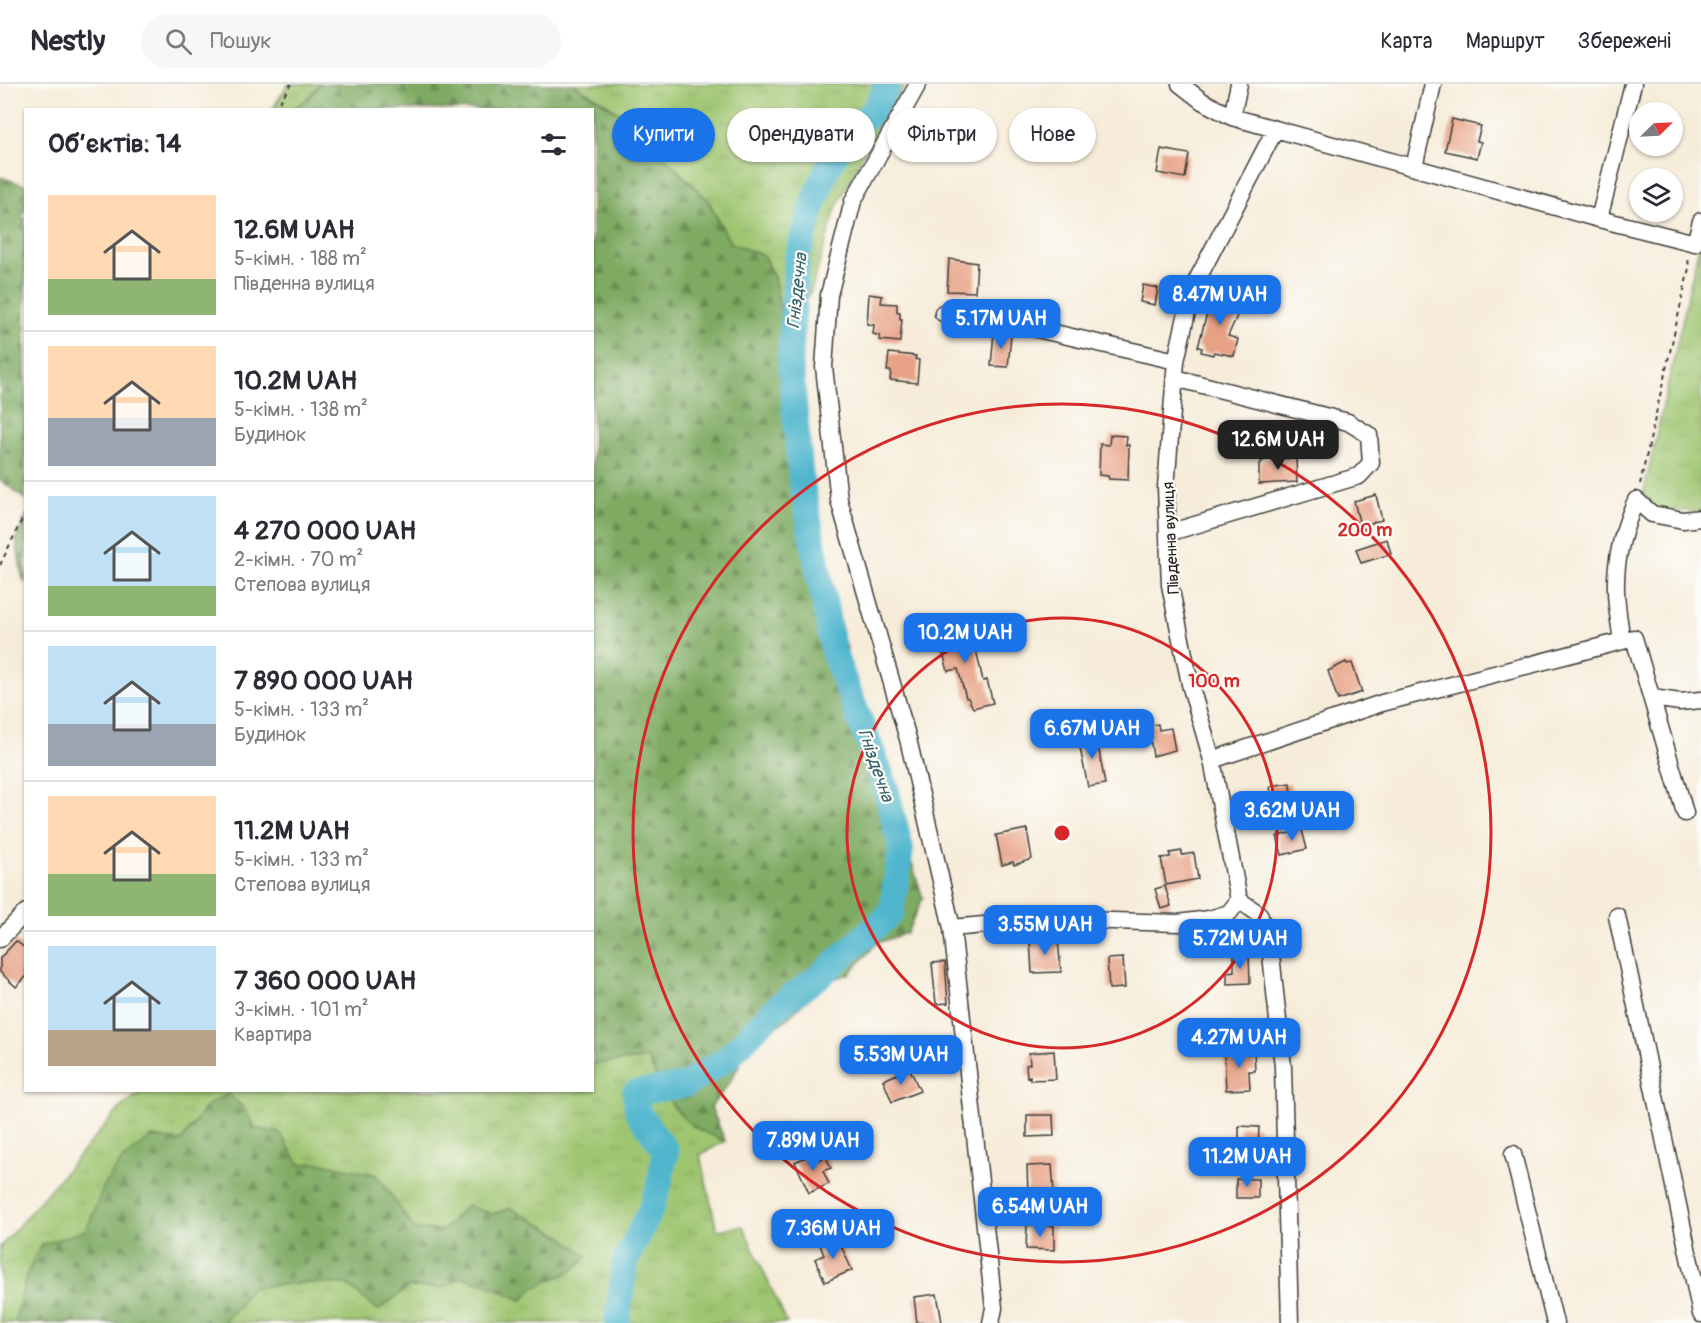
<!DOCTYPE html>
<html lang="uk">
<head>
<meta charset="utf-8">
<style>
	:root { --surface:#fff; --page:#f7f7f7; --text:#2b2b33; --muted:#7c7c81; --line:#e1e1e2; --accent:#1a73e8 }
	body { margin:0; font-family:Pangolin,sans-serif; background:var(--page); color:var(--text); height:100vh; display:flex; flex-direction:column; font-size:22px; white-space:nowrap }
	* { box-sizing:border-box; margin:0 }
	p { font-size:20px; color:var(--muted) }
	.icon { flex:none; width:33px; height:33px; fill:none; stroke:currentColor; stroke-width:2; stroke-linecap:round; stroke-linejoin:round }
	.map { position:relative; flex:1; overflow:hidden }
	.sheet { position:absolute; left:24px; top:24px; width:570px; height:984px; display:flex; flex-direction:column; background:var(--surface); border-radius:0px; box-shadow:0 2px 4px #0004 }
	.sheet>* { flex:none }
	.hud { position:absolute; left:612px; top:24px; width:570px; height:54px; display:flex; gap:12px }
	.needle { width:39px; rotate:66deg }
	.tools { position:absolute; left:1629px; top:18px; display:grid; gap:12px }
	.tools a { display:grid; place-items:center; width:54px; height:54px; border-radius:50%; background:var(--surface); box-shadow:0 2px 4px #0004; font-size:30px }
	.price { position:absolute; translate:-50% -51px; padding:0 14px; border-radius:12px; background:var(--accent); color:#fff; font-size:20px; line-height:39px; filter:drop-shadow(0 2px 3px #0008) }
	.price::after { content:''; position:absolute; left:50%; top:36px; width:18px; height:14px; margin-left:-9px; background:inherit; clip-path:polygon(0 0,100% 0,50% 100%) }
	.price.on { background:#222; color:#fff }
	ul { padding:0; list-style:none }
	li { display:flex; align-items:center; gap:18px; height:150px; padding:0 24px }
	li+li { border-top:2px solid var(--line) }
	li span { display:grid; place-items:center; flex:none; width:168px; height:120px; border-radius:0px; color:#555 }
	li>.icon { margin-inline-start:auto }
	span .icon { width:72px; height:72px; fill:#fffc; stroke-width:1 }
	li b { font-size:26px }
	h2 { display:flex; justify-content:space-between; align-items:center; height:72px; padding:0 24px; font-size:26px }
	.chip { padding:0 21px; border-radius:27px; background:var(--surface); box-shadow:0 2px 4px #0004; font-size:21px; line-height:54px }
	.chip.on { background:var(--accent); color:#fff }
	header { display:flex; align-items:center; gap:36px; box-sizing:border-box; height:84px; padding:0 30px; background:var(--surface); border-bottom:2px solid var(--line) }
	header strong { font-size:28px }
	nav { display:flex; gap:33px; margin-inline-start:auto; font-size:21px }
	.search { width:420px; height:54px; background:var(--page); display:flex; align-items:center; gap:15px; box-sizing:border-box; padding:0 21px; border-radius:33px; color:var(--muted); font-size:22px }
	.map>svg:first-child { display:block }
</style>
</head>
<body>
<header>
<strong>Nestly</strong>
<div class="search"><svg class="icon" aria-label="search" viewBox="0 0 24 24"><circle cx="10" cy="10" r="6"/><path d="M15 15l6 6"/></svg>Пошук</div>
<nav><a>Карта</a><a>Маршрут</a><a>Збережені</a></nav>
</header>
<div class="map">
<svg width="1701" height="1239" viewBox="0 0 1701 1239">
	<defs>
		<pattern id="grass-tufts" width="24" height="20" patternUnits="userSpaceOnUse" patternTransform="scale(1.5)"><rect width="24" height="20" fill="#9ec570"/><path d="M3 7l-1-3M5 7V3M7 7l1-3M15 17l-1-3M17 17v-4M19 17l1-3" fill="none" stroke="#88a960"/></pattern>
		<pattern id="forest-firs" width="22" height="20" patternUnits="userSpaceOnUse" patternTransform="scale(1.5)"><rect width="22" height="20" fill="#7eaa62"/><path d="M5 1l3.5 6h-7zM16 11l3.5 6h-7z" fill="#668a50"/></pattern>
	</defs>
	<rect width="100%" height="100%" fill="#fdfcf7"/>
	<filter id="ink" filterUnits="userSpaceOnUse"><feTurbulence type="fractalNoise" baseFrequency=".0167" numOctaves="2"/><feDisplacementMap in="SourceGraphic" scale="12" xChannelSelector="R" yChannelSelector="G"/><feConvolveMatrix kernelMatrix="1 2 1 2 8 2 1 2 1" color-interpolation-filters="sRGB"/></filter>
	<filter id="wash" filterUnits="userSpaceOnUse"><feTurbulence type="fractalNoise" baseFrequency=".008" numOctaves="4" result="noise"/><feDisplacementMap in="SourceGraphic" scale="24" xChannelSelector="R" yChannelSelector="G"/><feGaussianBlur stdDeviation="1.35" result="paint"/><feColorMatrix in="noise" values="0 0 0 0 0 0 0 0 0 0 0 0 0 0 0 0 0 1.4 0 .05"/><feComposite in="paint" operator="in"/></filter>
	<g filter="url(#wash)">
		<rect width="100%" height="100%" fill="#f6ecd9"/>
		<path fill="url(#grass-tufts)" stroke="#5d7046" stroke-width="1.5" d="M288,0H319C304,22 298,25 272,26Z
			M573,0H906L874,50L836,124L811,207L785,248L774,194L763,171L730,159L708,116L671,80L632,39L604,18Z
			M1701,153V428L1655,425L1643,411Z
			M648,974L660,1002L696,1044L725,1057L700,1071L717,1146L743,1142L787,1239H0V1163L122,1022L142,1007L435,1006V1008L438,1006H592L593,980Z"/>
		<path fill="url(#forest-firs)" stroke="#4d633f" stroke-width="1.5" d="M319,0H573L604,19L632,39L671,80L708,116L730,159L763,171L774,194L785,248L784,337L802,461L815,502L836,535L847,564L844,606L859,637L874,650L872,695L895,726L923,814L907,849L877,859L849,890L827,897L789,933L748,964L730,998L711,1023L725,1057C715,1053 704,1049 695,1043C670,1026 660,1001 648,974L593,980L592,26L293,25L309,14Z
			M0,93L25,101V125L21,134H25V415L0,396Z
			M25,434H26L25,499L22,492L16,454Z
			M228,1010L243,1023L255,1044L280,1049L299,1080L321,1079L377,1091L415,1146H443L467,1121L492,1130L511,1124L558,1150L588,1172L573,1186L533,1204L522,1216L489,1201L462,1193L442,1204L409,1203L378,1226L346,1200L301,1199L253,1203L223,1239H16L15,1237L27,1190L41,1161L86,1146L105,1100L124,1073L152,1053L181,1057L206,1022Z"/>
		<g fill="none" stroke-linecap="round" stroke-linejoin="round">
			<path stroke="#4fb6cd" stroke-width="26" d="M617,1239L625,1178L651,1125L658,1105L666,1067L638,1029L635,1009L685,1001L727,974L778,922L820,892L891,829L901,765L885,701L834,570L801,395L790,276L797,174L811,128L826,87L849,47L874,27L888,0"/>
		</g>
		<g id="blocks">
			<path fill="#e7a185" d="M1452,35L1481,42L1477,57L1481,58L1477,74L1445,67Z
				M1161,65L1189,70L1185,94L1157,89Z
				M949,175L977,179L975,208L947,207Z
				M1143,201L1158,204L1155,221L1140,218Z
				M1220,207L1236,213L1233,220L1241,223L1228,252L1238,255L1234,272L1214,268L1213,271L1201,268L1202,264L1198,263L1207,229L1213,212L1217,214Z
				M869,210L882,212L881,219L897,220V228H900V235H902L900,258L879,256L880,252L873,250L874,241L867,240Z
				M994,248L1011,251L1008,283L991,282Z
				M889,269L916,272L915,275L919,276L917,299L890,296L891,287H887Z
				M1110,351L1127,352L1126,361H1129L1128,396L1109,395L1108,392L1099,391L1100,360L1109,361Z
				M1272,374L1296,375L1297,398L1259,400V382L1262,377Z
				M1376,411L1382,436L1360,442L1354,417Z
				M1387,455L1391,470L1361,479L1356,465Z
				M962,542L964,549L972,547L983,597L987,596L993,619L973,624L968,614H966L958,585L948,587L938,552L940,551L939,547Z
				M1346,578L1347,580L1352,579L1362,608L1338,616L1328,587Z
				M1158,640L1159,646L1171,644L1175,666L1153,672L1150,653H1146L1144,642Z
				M1096,650L1105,700L1088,703L1078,654Z
				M1290,699L1293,721L1273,723L1270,702Z
				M1027,745L1032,775L1014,781L1013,778L1002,781L996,751Z
				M1302,746L1307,765L1282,771L1277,752Z
				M1182,767V771L1194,769L1198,795L1166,801L1161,774L1170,773V769Z
				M1165,802L1171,822L1161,825L1155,805Z
				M1058,855L1061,888L1032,889L1030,856Z
				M16,857L26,865V893L16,903L0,888V874Z
				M1249,870L1250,899L1227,900V888L1234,887V871Z
				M1123,874L1125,904L1109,905L1107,875Z
				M945,878L948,919L936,920L932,879Z
				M1254,966L1255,987H1249L1250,1005L1226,1006L1224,968Z
				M1054,967L1056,995L1030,996V992L1027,993L1026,981L1030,980L1029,969Z
				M910,985L920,1007L892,1018L883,996Z
				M1027,1031H1053L1054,1052L1027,1053Z
				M786,1038L799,1066L788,1070L787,1067L771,1073L764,1056L777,1051L774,1044Z
				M1239,1042L1259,1043L1258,1063H1239Z
				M815,1069L818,1076L826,1073L831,1084L823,1087L829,1100L809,1109L795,1078Z
				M1052,1081L1054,1109L1028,1111L1027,1082Z
				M1236,1095H1258V1114H1236Z
				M1027,1141L1054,1142V1166L1026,1165Z
				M837,1153L852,1186L825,1198L815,1175L824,1171L820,1161Z
				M937,1210L942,1238L917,1239L914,1213Z"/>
		</g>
	</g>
	<g filter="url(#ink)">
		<use href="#blocks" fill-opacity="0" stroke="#3d3b38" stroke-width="1.5"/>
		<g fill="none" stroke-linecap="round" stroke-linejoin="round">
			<g stroke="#3d3b38" stroke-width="19">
				<path id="minor" d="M918,0L853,117L829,211L824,283L839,416L908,655L952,844L994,1224L991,1239
					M1180,0L1202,17L1232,33L1599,135L1695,159L1701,137
					M1232,33L1239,0
					M1414,83L1433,0
					M1599,135L1633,0
					M943,229L1037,245L1176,277
					M1168,449L1359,392L1371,379L1369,351L1348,338L1175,294
					M1622,557C1620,541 1616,523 1616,506C1615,476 1624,443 1636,416L1652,430L1683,436L1701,434
					M1652,614L1680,618L1701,616
					M1212,676L1382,619L1634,554L1685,729
					M1239,816L1259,830L1270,861L1283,983L1290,1239
					M1617,832L1701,1230
					M952,844L1047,835L1178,839L1209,835L1229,829L1239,816L1212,676L1190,600L1170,501L1166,403L1176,277L1187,228L1197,196L1275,46
					M0,855L26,828
					M1513,1070L1555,1239"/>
			</g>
			<path stroke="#3d3b38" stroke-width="2" stroke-dasharray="4.5 4.5" stroke-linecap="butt" d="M275,26L291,0
				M1640,400L1689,184L1688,174
				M0,481L26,427"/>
			<use href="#minor" stroke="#fff" stroke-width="16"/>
		</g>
	</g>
	<g fill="none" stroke="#d62828" stroke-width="3">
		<circle cx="1062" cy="749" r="215"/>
		<circle cx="1062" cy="749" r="429"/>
	</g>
	<g text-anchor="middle" stroke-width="4.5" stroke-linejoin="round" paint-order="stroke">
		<g font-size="16" fill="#1c1c1c" stroke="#fdfcf7">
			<text transform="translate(1170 454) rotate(-93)" y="6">Південна вулиця</text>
		</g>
		<g font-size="18" font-style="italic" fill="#33616c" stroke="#fdfcf7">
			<text transform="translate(797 207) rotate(-84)" y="6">Гніздечна</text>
			<text transform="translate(876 681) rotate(71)" y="6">Гніздечна</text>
		</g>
	</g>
	<circle cx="1062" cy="749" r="9" fill="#d62828" stroke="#fdfcf7" stroke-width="3"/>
	<g font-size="18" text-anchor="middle" font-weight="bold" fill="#d62828" stroke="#fdfcf7" stroke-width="4.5" stroke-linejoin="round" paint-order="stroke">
		<text x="1365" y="452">200 m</text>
		<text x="1214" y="603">100 m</text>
	</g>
</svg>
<div class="tools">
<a><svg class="needle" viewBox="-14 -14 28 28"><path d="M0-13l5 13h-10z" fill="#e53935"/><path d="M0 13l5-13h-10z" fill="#7c7c81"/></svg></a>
<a><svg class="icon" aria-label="layers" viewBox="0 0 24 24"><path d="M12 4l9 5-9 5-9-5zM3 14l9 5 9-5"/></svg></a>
</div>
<b class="price" style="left:1220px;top:242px">8.47M UAH</b>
<b class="price" style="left:1001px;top:266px">5.17M UAH</b>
<b class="price on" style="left:1278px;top:387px">12.6M UAH</b>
<b class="price" style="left:965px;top:580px">10.2M UAH</b>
<b class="price" style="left:1092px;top:676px">6.67M UAH</b>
<b class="price" style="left:1292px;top:758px">3.62M UAH</b>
<b class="price" style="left:1045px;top:872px">3.55M UAH</b>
<b class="price" style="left:1240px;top:886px">5.72M UAH</b>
<b class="price" style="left:1239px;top:985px">4.27M UAH</b>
<b class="price" style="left:901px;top:1002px">5.53M UAH</b>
<b class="price" style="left:813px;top:1088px">7.89M UAH</b>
<b class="price" style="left:1247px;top:1104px">11.2M UAH</b>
<b class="price" style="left:1040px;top:1154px">6.54M UAH</b>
<b class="price" style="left:833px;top:1176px">7.36M UAH</b>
<div class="hud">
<a class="chip on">Купити</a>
<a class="chip">Орендувати</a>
<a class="chip">Фільтри</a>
<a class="chip">Нове</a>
</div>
<section class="sheet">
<h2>Об’єктів: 14<svg class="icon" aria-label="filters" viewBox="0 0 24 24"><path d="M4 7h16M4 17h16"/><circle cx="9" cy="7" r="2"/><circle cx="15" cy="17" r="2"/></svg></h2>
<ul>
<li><span style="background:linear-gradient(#ffd9b3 70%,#8fb573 0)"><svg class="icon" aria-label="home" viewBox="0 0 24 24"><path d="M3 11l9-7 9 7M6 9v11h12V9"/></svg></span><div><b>12.6M UAH</b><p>5-кімн. · 188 m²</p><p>Південна вулиця</p></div></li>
<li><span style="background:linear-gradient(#ffd9b3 60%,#9aa5b1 0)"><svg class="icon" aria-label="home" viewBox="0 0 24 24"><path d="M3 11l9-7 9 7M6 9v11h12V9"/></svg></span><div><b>10.2M UAH</b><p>5-кімн. · 138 m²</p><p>Будинок</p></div></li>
<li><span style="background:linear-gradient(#bfe0f5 75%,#8fb573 0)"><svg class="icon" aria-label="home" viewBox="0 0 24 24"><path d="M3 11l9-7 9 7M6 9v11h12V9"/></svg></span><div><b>4 270 000 UAH</b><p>2-кімн. · 70 m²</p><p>Степова вулиця</p></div></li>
<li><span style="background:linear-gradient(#bfe0f5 65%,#9aa5b1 0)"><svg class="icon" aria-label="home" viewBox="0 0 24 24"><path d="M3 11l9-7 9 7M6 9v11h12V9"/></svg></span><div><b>7 890 000 UAH</b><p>5-кімн. · 133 m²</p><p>Будинок</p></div></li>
<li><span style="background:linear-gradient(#ffd9b3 65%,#8fb573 0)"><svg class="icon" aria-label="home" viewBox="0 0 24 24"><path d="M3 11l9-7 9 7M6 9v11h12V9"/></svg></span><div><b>11.2M UAH</b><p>5-кімн. · 133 m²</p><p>Степова вулиця</p></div></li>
<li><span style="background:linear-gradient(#bfe0f5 70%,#b9a48a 0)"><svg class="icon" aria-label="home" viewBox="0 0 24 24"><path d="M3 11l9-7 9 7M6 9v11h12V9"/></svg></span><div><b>7 360 000 UAH</b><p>3-кімн. · 101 m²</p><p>Квартира</p></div></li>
</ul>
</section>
</div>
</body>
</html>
